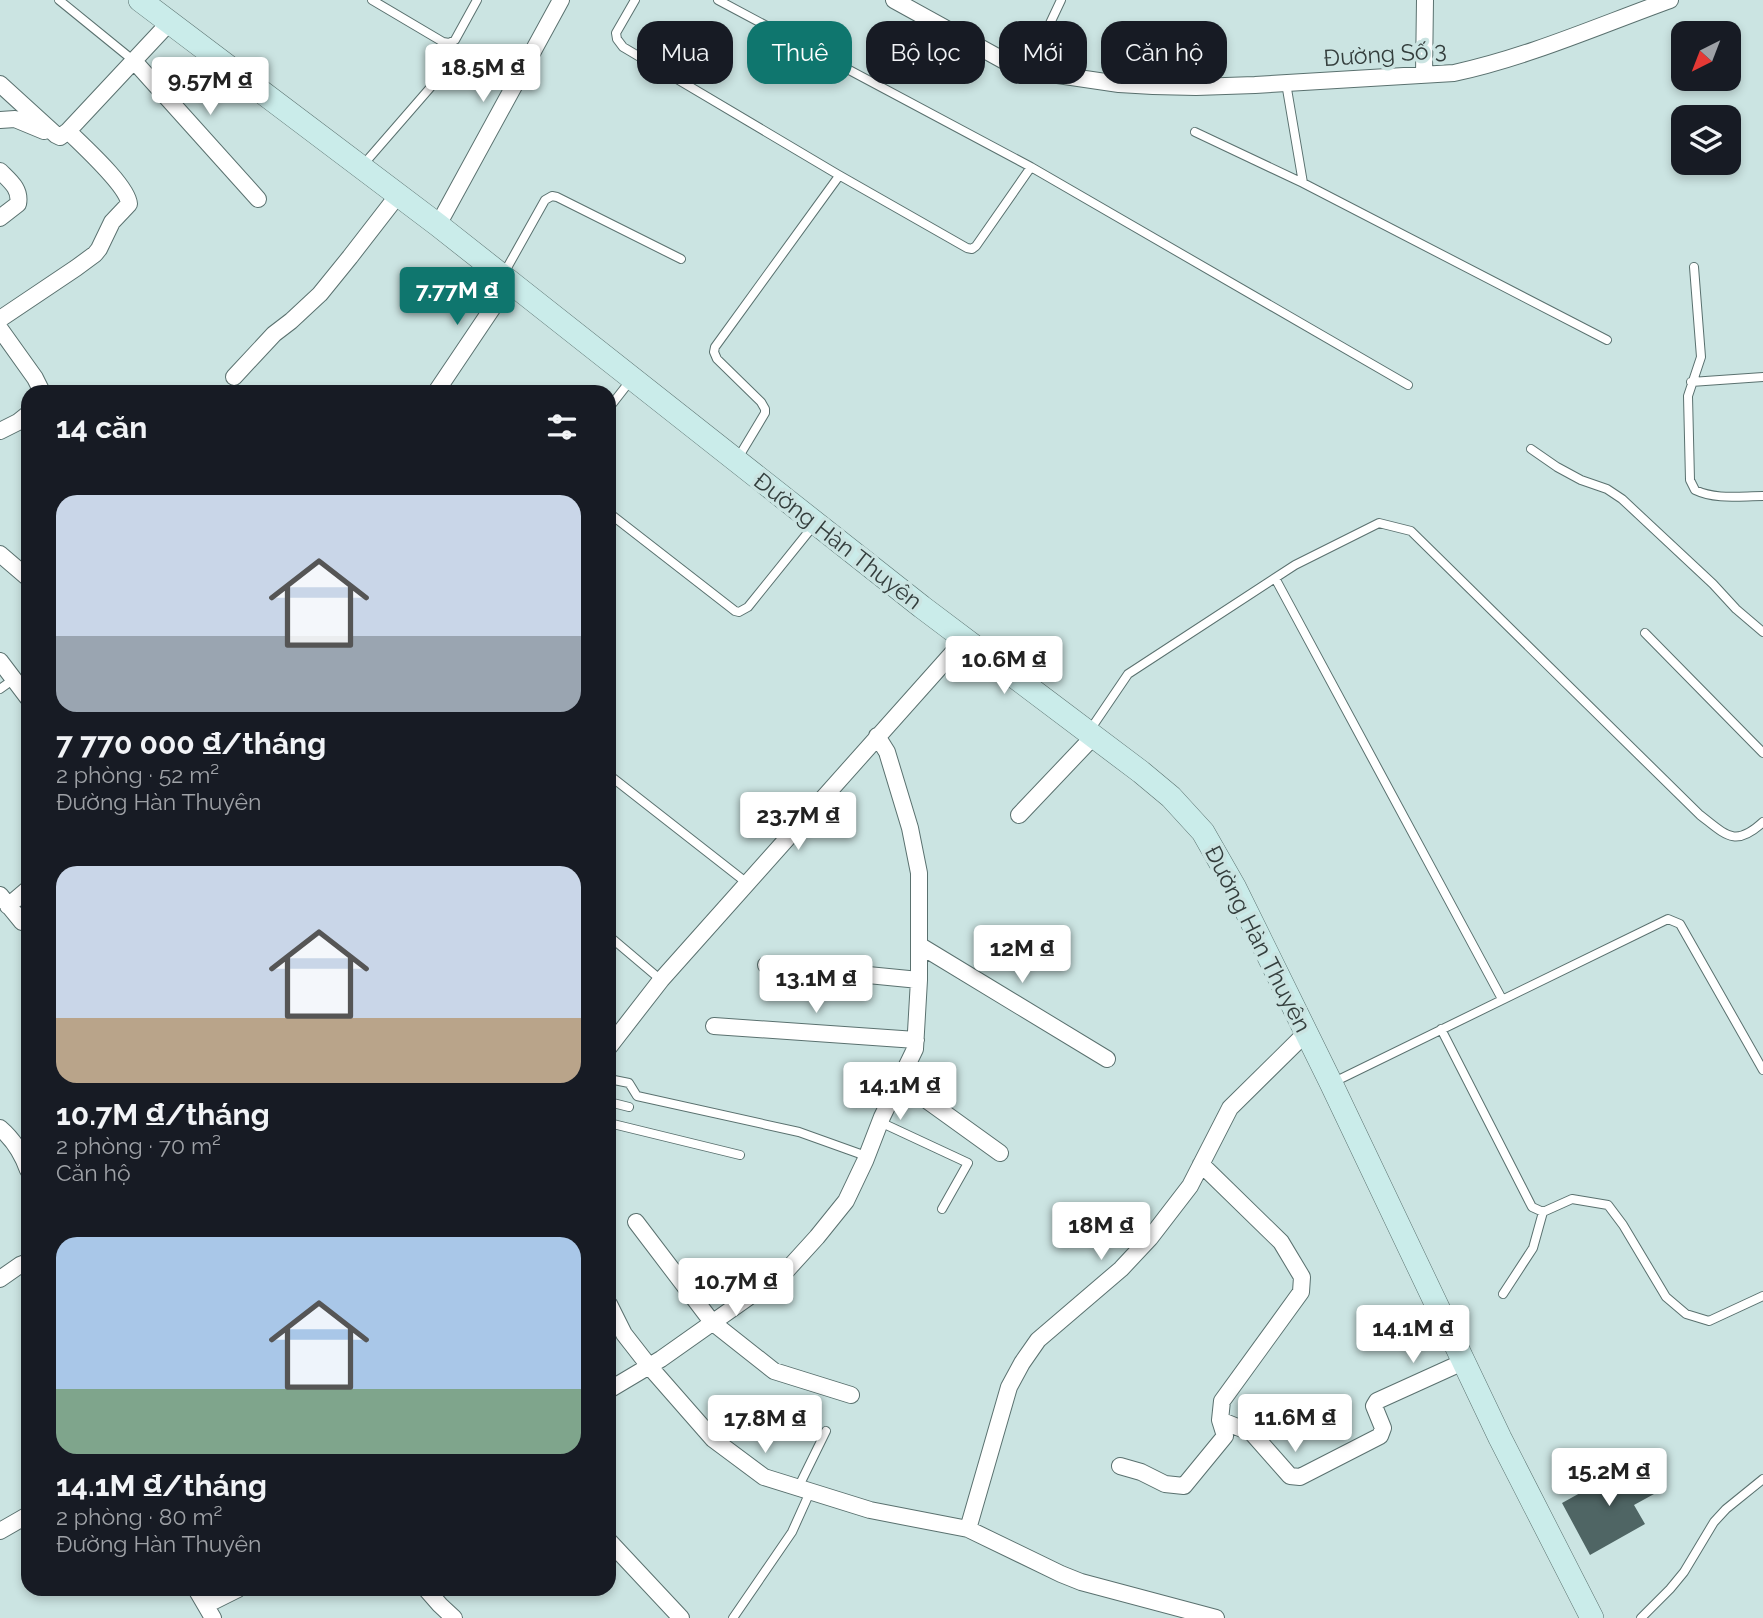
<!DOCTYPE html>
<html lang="vi">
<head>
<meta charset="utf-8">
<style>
	:root { --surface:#171b24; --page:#242831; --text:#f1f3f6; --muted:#9ea1a6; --accent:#0f766e }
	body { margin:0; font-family:Raleway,sans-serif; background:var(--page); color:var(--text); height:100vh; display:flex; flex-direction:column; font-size:26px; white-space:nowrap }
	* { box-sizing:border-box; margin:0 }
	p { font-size:23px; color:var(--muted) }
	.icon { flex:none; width:38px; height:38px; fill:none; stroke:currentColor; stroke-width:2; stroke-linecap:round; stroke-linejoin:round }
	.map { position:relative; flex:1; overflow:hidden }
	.panel { position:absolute; left:21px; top:385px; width:595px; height:1211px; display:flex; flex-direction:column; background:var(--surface); border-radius:21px; box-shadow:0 4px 10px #0003 }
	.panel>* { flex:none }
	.top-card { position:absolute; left:637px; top:21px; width:665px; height:63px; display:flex; gap:14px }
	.needle { width:46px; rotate:222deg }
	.tools { position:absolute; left:1671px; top:21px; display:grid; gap:14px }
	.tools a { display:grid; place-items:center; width:70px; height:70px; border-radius:14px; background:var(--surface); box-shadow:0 4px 10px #0003; font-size:35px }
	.price { position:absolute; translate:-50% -60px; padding:0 16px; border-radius:7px; background:#fff; color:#222; font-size:23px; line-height:46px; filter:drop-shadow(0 2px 4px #0008) }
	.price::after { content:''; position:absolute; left:50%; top:42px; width:21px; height:16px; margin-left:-10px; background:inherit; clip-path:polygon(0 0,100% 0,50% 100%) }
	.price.active { background:var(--accent); color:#fff }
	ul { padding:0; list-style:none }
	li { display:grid; align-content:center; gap:14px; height:371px; padding:0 35px }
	li span { display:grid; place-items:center; height:217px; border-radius:21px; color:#555 }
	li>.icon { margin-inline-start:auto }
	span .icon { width:126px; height:126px; fill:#fffc; stroke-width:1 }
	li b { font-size:30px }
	h2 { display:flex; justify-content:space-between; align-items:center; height:84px; padding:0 35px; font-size:30px }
	.chip { padding:0 24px; border-radius:21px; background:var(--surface); box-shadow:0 4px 10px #0003; font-size:24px; line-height:63px }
	.chip.active { background:var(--accent); color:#fff }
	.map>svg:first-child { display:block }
</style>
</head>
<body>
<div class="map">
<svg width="1763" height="1618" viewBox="0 0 1763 1618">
	<rect width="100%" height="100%" fill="#cbe4e2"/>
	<path fill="#4f6564" d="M1636,1462L1654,1494L1634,1505L1645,1524L1590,1555L1562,1503Z"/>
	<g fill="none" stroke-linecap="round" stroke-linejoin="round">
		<g stroke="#5a716f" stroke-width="10">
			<path id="lane" d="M59,0L134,61
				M372,0L443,42L449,43L455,40L477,0
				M635,0L616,33L617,39L623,47L837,174L967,248L972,249L976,246L1031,167
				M718,0L1031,167L1408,385
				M1028,70L1061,0
				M1286,83L1303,183L1607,340
				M1195,132L1303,183
				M363,165L436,81
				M1694,267L1701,357L1688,396L1690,480L1695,490C1716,500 1740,496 1763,496
				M503,275L545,200L552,196L557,197L681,259
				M1691,382L1763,377
				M609,408L630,381
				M1531,449L1557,467L1581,480L1607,489L1622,499L1713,584L1736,609L1763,632
				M738,458L765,413V409L761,402L717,359L714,352L715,347L839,176
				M609,513L735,611L739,612L748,607L814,525
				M1275,578L1502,999
				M1645,633L1763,753
				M0,689L14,679
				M1090,730L1128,674L1295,565L1379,523L1411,531L1700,815C1726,835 1735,848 1763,822
				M609,775L747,883
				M609,936L661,980
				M1441,1029L1532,1207L1543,1212
				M609,1079L629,1083L637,1096L799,1132L866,1156
				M1334,1082L1668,919L1680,924L1763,1070
				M609,1102L629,1107
				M880,1122L968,1163L942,1209
				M609,1123L740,1155
				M1503,1294L1533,1248L1543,1212L1572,1199L1608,1205L1623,1225L1666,1297L1686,1314L1709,1321L1763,1296
				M798,1488L826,1431
				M733,1618L792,1532L810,1492
				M1641,1618L1670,1589L1684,1572L1714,1522L1726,1509L1763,1479"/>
		</g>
		<g stroke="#5a716f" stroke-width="18">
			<path id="street" d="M894,0L1010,64L1028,70L1051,74L1119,84L1153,86L1196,87L1255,85L1454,73C1528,57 1598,26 1670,0
				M134,61L258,199
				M1424,75L1425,0
				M0,84L56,135L60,137L68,131L169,23
				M0,120L15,119L44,131
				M0,171C10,181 21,189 18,204L0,218
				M438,225L561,0
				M0,319L76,268L95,254L99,249L112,222L129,204C128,186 82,145 68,131
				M0,329L35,378L42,392
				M234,377L274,334L291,321L320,294L350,257L398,195
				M436,392L510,282
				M0,431L18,422L28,414
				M0,554L28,578
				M0,661L28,698
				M1019,815L1094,736
				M0,895L22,922
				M8,906L28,889
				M919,945L1107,1059
				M766,965L919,980
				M714,1026L916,1040
				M609,1047L661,980L965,639
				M900,1081L1000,1153
				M0,1128C14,1140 22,1153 28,1170
				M636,1222L712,1322L774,1371L851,1395
				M0,1279L20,1265L28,1262
				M609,1304L624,1334L649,1366L713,1439L764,1477L870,1510L968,1529L1061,1574L1081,1582L1216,1618
				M609,1390L661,1359L787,1270L817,1237L846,1201L865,1161L882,1117L915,1049L919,980V873L910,828L887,752L877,736
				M1220,1420L1252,1433L1290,1476L1300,1477L1380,1436L1383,1428L1374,1406L1377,1401L1463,1362
				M1120,1466L1141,1472L1165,1484L1184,1486L1225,1436L1220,1420L1222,1401L1301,1292L1302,1277L1281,1242L1201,1164
				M968,1529L1009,1387L1022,1363L1038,1340L1121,1269L1150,1238L1190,1186L1230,1108L1306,1033
				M0,1531L28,1515
				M609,1541L681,1618
				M196,1589L213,1618
				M426,1589L440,1605L454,1618
				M206,1605L238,1589"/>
		</g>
		<g stroke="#5a716f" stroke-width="24">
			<path id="secondary" d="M140,0L438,225L922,607L1141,772L1171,797L1203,832L1235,888L1331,1083L1500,1438L1592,1618"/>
		</g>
		<use href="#lane" stroke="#fff" stroke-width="8"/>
		<use href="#street" stroke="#fff" stroke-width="16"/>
		<use href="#secondary" stroke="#caecea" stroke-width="23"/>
	</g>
	<g text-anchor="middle" stroke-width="7" stroke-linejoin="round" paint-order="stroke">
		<g font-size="23" fill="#343e3d" stroke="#cbe4e2">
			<text transform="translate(1385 54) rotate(-4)" y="8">Đường Số 3</text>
			<text transform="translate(838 541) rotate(38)" y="8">Đường Hàn Thuyên</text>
			<text transform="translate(1258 939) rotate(63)" y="8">Đường Hàn Thuyên</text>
		</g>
	</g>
</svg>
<div class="tools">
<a><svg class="needle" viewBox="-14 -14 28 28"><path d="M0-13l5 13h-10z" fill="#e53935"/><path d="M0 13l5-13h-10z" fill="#9ea1a6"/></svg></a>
<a><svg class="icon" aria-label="layers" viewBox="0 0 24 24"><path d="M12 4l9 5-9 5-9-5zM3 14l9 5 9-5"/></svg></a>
</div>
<b class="price" style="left:483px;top:104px">18.5M ₫</b>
<b class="price" style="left:210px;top:117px">9.57M ₫</b>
<b class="price active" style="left:457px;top:327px">7.77M ₫</b>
<b class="price" style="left:1004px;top:696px">10.6M ₫</b>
<b class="price" style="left:798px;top:852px">23.7M ₫</b>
<b class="price" style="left:1022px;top:985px">12M ₫</b>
<b class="price" style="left:816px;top:1015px">13.1M ₫</b>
<b class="price" style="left:900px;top:1122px">14.1M ₫</b>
<b class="price" style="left:1101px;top:1262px">18M ₫</b>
<b class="price" style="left:736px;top:1318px">10.7M ₫</b>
<b class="price" style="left:1413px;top:1365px">14.1M ₫</b>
<b class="price" style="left:1295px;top:1454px">11.6M ₫</b>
<b class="price" style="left:765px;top:1455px">17.8M ₫</b>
<b class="price" style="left:1609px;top:1508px">15.2M ₫</b>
<div class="top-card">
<a class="chip">Mua</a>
<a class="chip active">Thuê</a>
<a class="chip">Bộ lọc</a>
<a class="chip">Mới</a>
<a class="chip">Căn hộ</a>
</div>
<section class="panel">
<h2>14 căn<svg class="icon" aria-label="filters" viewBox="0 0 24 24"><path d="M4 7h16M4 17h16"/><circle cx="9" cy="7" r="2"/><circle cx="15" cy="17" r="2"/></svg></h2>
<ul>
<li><span style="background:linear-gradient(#c9d6e8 65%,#9aa5b1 0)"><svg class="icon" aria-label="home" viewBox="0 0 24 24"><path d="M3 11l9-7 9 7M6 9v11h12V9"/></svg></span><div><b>7 770 000 ₫/tháng</b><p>2 phòng · 52 m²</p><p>Đường Hàn Thuyên</p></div></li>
<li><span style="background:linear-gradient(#c9d6e8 70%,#b9a48a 0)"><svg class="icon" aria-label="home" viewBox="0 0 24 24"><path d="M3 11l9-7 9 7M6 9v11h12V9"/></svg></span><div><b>10.7M ₫/tháng</b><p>2 phòng · 70 m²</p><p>Căn hộ</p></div></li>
<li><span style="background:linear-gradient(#a9c7e8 70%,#7fa58c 0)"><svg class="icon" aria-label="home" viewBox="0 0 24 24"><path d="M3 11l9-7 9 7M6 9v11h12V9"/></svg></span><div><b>14.1M ₫/tháng</b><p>2 phòng · 80 m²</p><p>Đường Hàn Thuyên</p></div></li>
</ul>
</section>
</div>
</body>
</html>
